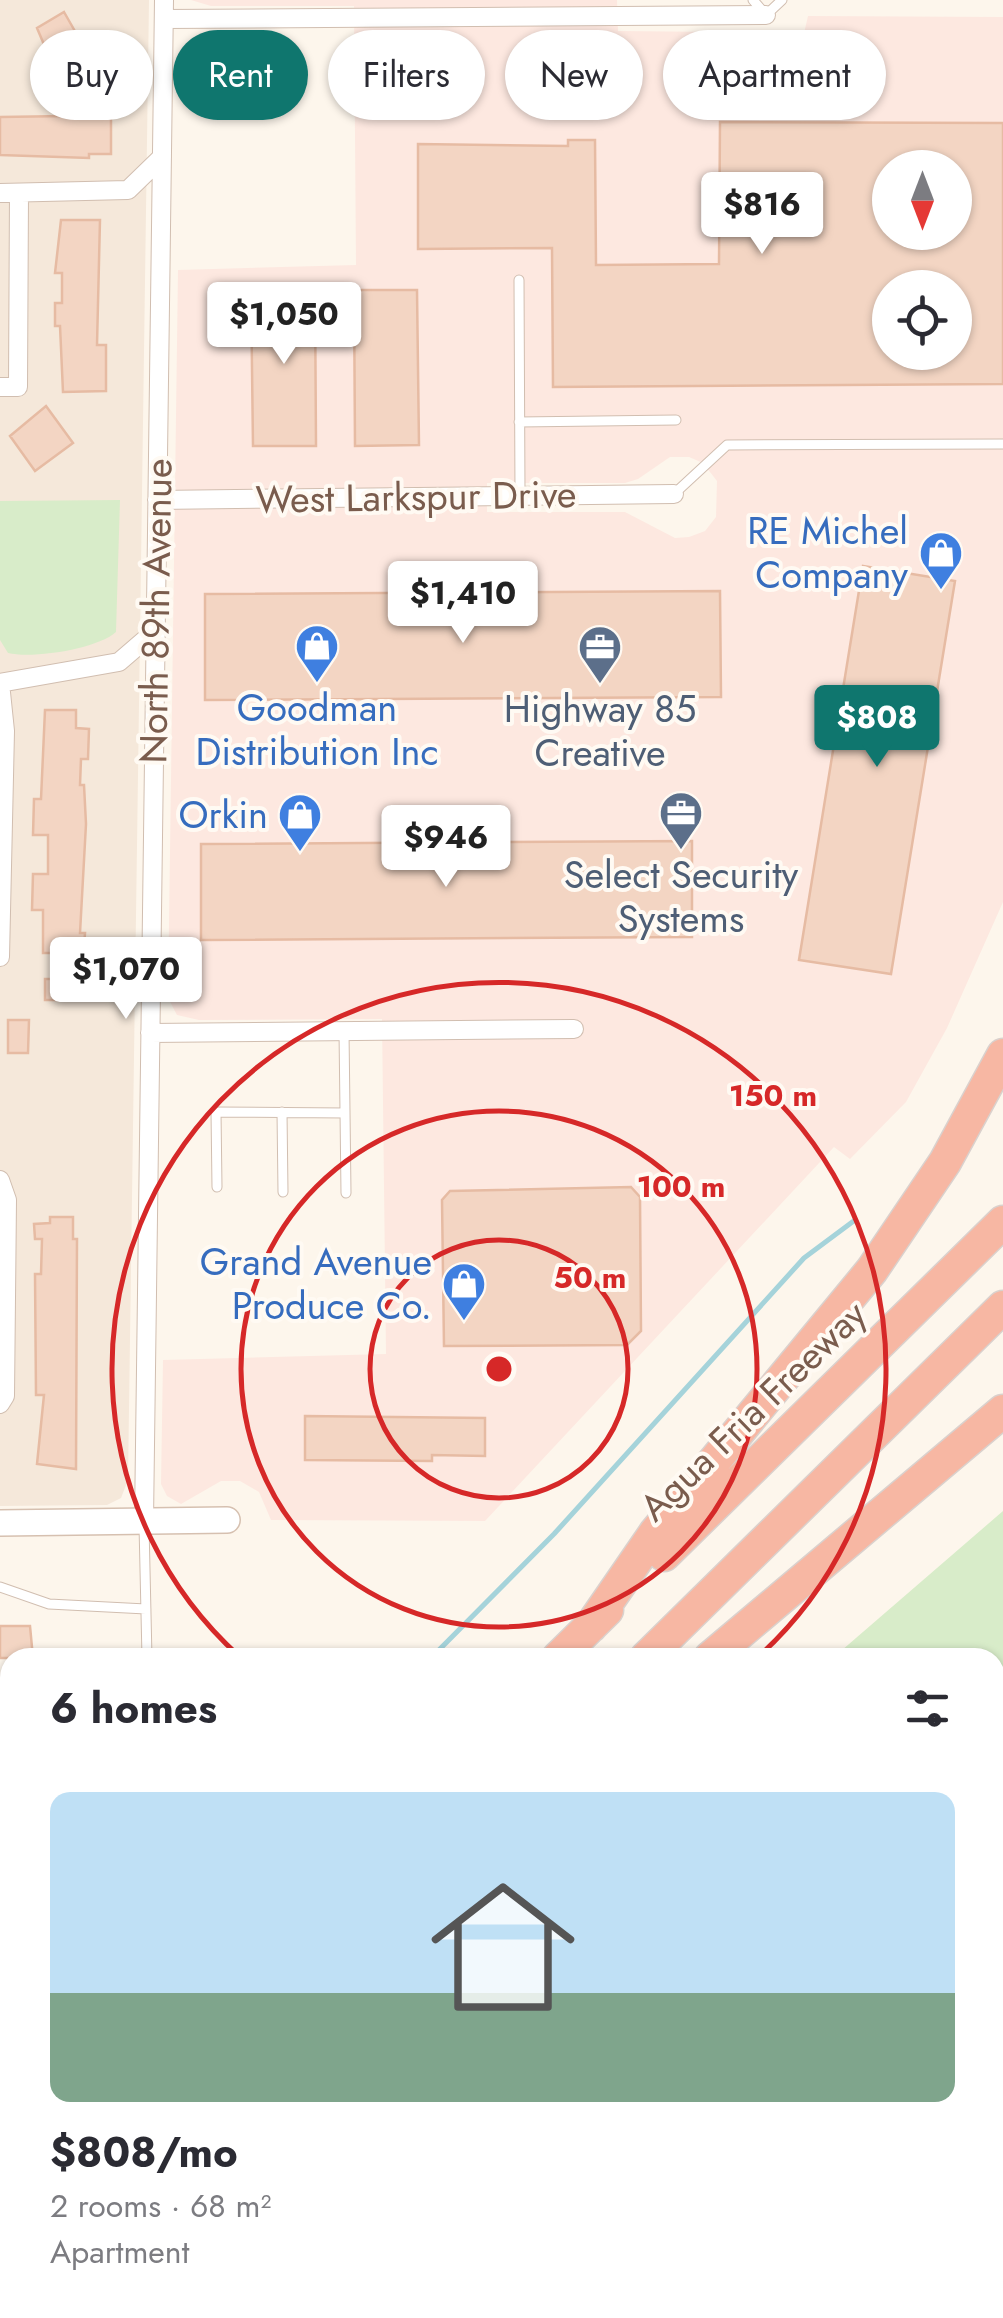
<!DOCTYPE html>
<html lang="en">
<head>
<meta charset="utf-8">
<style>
	:root { --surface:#fff; --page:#f2f2f3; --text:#2b2b33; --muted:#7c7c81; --accent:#0f766e }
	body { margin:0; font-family:Jost,sans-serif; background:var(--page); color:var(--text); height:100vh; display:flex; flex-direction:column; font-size:38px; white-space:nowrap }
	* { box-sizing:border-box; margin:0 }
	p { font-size:32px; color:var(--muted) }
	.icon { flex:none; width:55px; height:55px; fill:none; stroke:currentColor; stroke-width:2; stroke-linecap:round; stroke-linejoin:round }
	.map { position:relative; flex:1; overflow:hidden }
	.drawer { position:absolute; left:0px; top:1648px; width:1005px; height:672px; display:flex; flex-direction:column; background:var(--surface); border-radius:30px 30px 0 0; box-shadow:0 2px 8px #0004 }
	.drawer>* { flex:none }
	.guide { position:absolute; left:30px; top:30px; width:945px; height:90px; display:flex; gap:20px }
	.needle { width:65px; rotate:180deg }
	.tools { position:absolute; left:872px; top:150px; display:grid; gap:20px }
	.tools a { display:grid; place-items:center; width:100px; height:100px; border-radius:50%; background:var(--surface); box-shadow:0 2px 8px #0004; font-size:50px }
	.price { position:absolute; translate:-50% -85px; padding:0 22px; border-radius:10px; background:#fff; color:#222; font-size:32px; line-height:65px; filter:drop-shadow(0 2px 5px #0008) }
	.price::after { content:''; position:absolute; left:50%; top:60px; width:30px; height:22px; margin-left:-15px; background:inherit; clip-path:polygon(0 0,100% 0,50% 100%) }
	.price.selected { background:var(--accent); color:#fff }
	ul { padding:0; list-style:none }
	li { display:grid; align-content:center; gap:20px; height:530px; padding:0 50px }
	li span { display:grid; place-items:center; height:310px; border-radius:20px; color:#555 }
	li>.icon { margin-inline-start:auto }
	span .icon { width:180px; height:180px; fill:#fffc; stroke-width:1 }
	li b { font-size:42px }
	h2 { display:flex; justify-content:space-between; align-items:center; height:120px; padding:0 50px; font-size:42px }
	.tag { padding:0 35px; border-radius:45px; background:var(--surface); box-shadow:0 2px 8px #0004; font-size:35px; line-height:90px }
	.tag.selected { background:var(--accent); color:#fff }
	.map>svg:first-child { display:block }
</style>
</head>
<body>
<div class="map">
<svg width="1003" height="2318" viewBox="0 0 1003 2318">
	<rect width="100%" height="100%" fill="#fdf6ec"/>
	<path fill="#f5e8da" d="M0,0H149L128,1480L121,1498L107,1505L0,1506Z
		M303,2310H892L887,2318H295Z"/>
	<path fill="#fde8e0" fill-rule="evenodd" d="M191,0H617L618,31L719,32L752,55L765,57L794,49L802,42L808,16L1003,17V902L947,1028L906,1102L850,1159L834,1147L485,1521L271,1520L259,1492L240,1481H221L181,1504L167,1496L161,1484L163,1360L386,1354L382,1019L199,1020L177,1015L168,998L178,270L356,265L354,6H211ZM890,168H955V232H890ZM890,288H955V352H890ZM670,457H689L703,463L717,481L716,517L705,531L689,537L675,538L625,512H487V483H625L638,479Z"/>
	<path fill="#d8ecc9" d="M120,500L116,632C97,649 33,659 8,653L0,640V501Z
		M1003,1511V2229L995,2230V1658L834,1657Z"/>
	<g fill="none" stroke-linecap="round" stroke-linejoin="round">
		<path stroke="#a5d3da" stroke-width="5" d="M431,1658L554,1534L804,1258L855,1220
			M0,2085L10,2075"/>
	</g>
	<path fill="#f3d5c3" stroke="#e6bba3" stroke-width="2.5" fill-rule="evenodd" d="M64,12L88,54L56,73L37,28Z
		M66,112H111V154H89V158L0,155V117L66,116Z
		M720,122L1003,123V384L553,387L552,248L418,249V144L568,146V140H595L596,265L719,264ZM890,168H955V232H890ZM890,288H955V352H890Z
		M61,220H100L97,345H106V391L63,392L60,326H55V303H62V273H55Z
		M251,289H315L316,446H253Z
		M354,290H417L419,445L355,446Z
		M46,406L73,443L35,471L10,436Z
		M863,566L955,581L891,974L799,960Z
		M720,591L721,697L205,700V594Z
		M45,710H76V728L89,729L88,759H81L80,785H84L86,824L80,933H85L84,948H93L92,984H79V1000H45V979H73V953H43V910H32L33,874H48V835H33L34,799H41Z
		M692,841V937L201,940V844Z
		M8,1020H29L28,1053H8Z
		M631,1187L640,1197L641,1331L627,1345L444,1346L442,1200L450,1191Z
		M50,1217H73V1239H77L76,1469L37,1464L44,1395H36L35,1274H41L42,1239H35L34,1224L50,1223Z
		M305,1416L485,1418V1456L432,1455V1461L305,1460Z
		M0,1626H30L33,1658H0Z"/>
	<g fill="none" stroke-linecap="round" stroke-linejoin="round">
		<g stroke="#d1beb0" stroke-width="11">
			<path id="lane" d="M753,0L766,15L782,0
				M519,280L520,494
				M519,422L676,420
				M674,494L727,445L1003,444
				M344,1031L346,1193
				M282,1112L283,1192
				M217,1187L216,1112L345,1113
				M144,1525L147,1658
				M0,1587L49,1604L146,1609
				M0,2000L10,1991"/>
		</g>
		<g stroke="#d1beb0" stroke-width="20">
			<path id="street" d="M164,19L766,15
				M0,193L128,190L162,157
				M0,387H18L19,193
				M157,500L674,494
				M0,957L5,731L0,683L119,662L155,631
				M150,1033L574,1029
				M0,1180L7,1200L5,1396L0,1404
				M144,1521L164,0
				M274,2318L283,2310"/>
		</g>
		<g stroke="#d6c0b0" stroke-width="28">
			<path id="secondary" d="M0,1523L227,1520"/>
		</g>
		<g stroke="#dad1cd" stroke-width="35">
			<path id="highway" d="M664,1555L1003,1222
				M591,1626L655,1533L872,1270L945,1162L1003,1055
				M558,1658L607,1610
				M646,1658L1003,1307
				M710,1658L1003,1411
				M0,2199L10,2189
				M0,2291L10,2281"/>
		</g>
		<path stroke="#d9b8a5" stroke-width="2.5" stroke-dasharray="2.5 8" stroke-linecap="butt" d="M995,2141L1003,2128
			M895,2318L899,2310
			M918,2318L921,2310"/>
		<use href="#lane" stroke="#fff" stroke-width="9"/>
		<use href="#street" stroke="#fff" stroke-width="18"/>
		<use href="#secondary" stroke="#fff" stroke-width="25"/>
		<use href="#highway" stroke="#f7b7a3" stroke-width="32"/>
	</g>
	<g fill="none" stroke="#d62828" stroke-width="5">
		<circle cx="499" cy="1369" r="129"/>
		<circle cx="499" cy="1369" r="258"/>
		<path d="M240 1657A387 387 0 1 1 758 1657"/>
	</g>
	<defs>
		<g id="shop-pin" transform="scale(2.25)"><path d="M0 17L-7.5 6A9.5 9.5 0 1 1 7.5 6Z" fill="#3f7fe0" stroke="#fffaf3"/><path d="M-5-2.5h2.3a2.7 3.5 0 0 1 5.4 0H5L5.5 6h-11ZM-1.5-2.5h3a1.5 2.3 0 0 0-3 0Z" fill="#fff"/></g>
		<g id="office-pin" transform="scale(2.25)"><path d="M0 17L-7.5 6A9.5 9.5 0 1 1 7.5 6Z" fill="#5c6f8a" stroke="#fffaf3"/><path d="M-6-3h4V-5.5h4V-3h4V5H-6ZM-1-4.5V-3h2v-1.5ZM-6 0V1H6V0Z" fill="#fff"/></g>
	</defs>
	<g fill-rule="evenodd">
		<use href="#shop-pin" x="941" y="553"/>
		<use href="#shop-pin" x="317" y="646"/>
		<use href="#office-pin" x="600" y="647"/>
		<use href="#office-pin" x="681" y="813"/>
		<use href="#shop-pin" x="300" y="815"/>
		<use href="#shop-pin" x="464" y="1284"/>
	</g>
	<g text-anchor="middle" stroke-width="8" stroke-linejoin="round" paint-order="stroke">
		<g font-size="38" fill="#7a5c4d" stroke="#fffaf3">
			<text transform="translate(416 497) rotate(-1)" y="13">West Larkspur Drive</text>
			<text transform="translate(156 611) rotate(-89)" y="13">North 89th Avenue</text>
			<text transform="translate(753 1411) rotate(-44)" y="13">Agua Fria Freeway</text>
		</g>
		<g font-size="38" fill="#366cbe" stroke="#fffaf3" text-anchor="end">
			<text x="908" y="544">RE Michel<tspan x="908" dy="44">Company</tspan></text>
			<text x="317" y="721" text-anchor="middle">Goodman<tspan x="317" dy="44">Distribution Inc</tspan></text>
			<text x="268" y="828">Orkin</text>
			<text x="432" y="1275">Grand Avenue<tspan x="432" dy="44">Produce Co.</tspan></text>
		</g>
		<g font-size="38" fill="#4e5e75" stroke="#fffaf3">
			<text x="600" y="722">Highway 85<tspan x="600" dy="44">Creative</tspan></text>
			<text x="681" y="888">Select Security<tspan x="681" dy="44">Systems</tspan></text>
		</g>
	</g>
	<circle cx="499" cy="1369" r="15" fill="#d62828" stroke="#fffaf3" stroke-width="5"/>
	<g font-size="30" text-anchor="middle" font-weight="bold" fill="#d62828" stroke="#fffaf3" stroke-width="8" stroke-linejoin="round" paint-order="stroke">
		<text x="773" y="1106">150 m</text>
		<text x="681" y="1197">100 m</text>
		<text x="590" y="1288">50 m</text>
	</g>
</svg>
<div class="tools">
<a><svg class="needle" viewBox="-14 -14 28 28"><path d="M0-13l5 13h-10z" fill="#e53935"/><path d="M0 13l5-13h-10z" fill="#7c7c81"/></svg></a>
<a><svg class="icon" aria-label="locate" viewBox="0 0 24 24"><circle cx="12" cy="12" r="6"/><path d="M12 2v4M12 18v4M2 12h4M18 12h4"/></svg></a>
</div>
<b class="price" style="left:762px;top:257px">$816</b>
<b class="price" style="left:284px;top:367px">$1,050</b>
<b class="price" style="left:463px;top:646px">$1,410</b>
<b class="price selected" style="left:877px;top:770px">$808</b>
<b class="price" style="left:446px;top:890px">$946</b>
<b class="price" style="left:126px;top:1022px">$1,070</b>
<div class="guide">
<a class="tag">Buy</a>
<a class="tag selected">Rent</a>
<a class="tag">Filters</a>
<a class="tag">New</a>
<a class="tag">Apartment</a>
</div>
<section class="drawer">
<h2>6 homes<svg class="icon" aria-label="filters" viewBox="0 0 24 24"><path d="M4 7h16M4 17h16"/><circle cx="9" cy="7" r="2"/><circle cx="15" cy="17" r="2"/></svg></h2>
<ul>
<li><span style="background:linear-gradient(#bfe0f5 65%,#7fa58c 0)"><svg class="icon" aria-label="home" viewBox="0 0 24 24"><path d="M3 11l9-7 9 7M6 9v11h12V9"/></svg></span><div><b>$808/mo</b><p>2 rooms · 68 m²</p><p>Apartment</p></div></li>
</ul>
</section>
</div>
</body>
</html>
